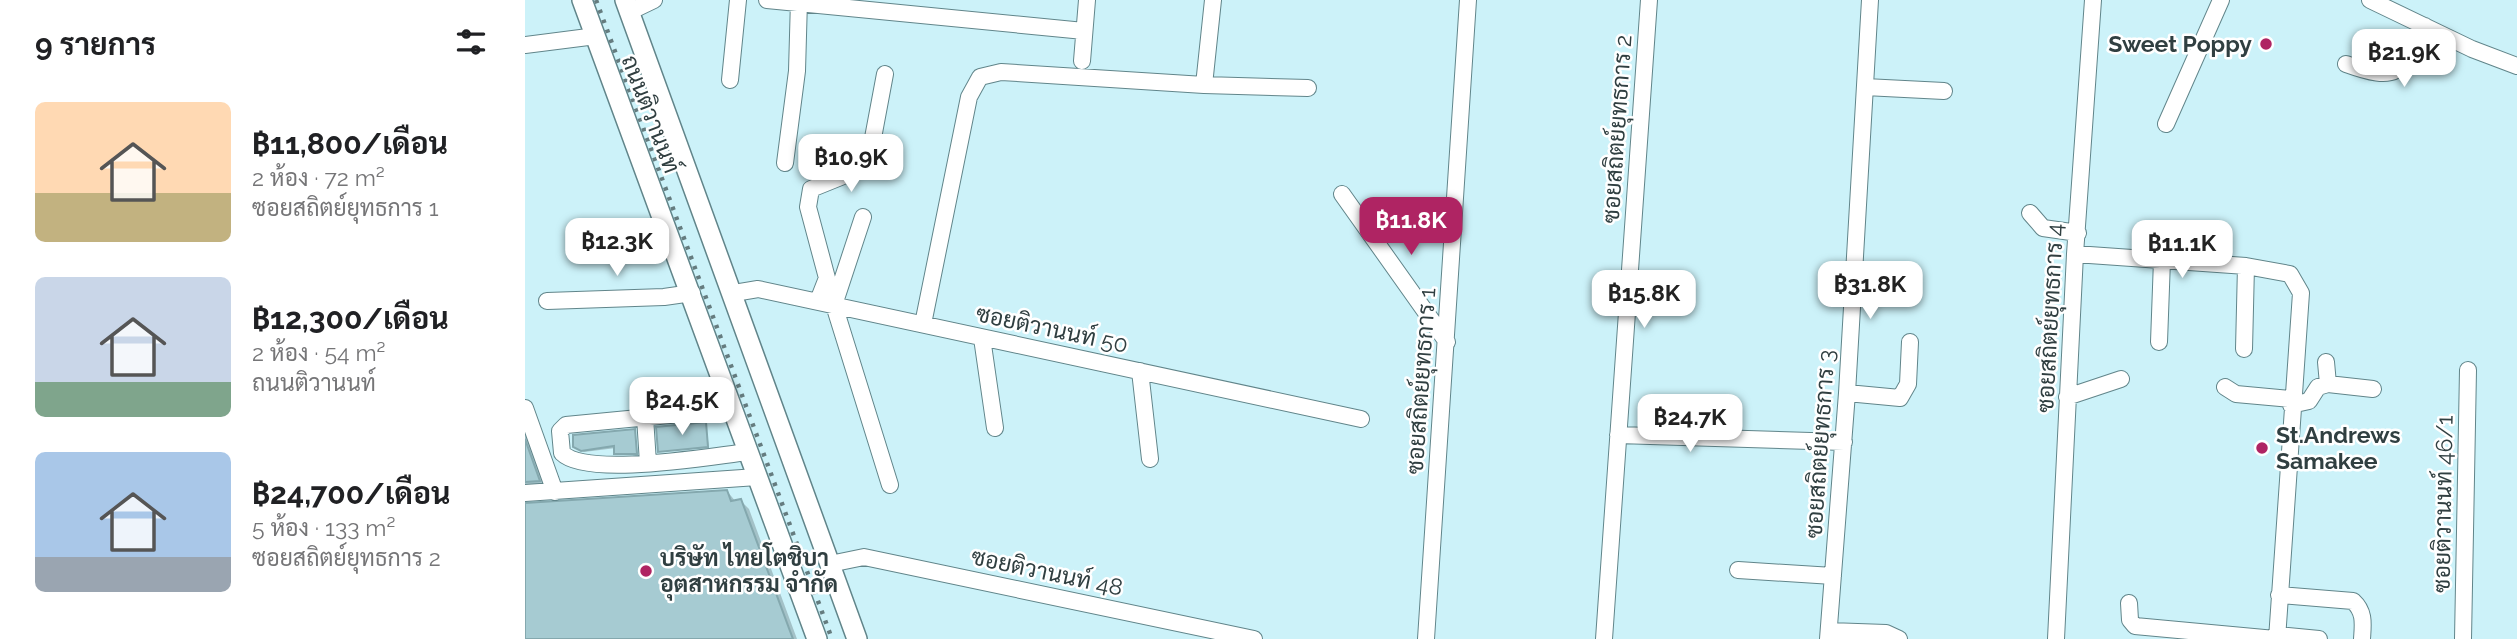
<!DOCTYPE html>
<html lang="th">
<head>
<meta charset="utf-8">
<style>
	:root { --surface:#fff; --page:#f6f6f6; --text:#202124; --muted:#757577; --accent:#af2463 }
	body { margin:0; font-family:Raleway,Sarabun,sans-serif; background:var(--page); color:var(--text); height:100vh; display:flex; flex-direction:column; font-size:26px; white-space:nowrap }
	* { box-sizing:border-box; margin:0 }
	p { font-size:23px; color:var(--muted) }
	.icon { flex:none; width:38px; height:38px; fill:none; stroke:currentColor; stroke-width:2; stroke-linecap:round; stroke-linejoin:round }
	.map { position:relative; flex:1; overflow:hidden }
	.panel { display:flex; flex-direction:column; background:var(--surface); width:525px }
	.panel>* { flex:none }
	.price { position:absolute; translate:-50% -60px; padding:0 16px; border-radius:14px; background:#fff; color:#222; font-size:23px; line-height:46px; filter:drop-shadow(0 2px 4px #0008) }
	.price::after { content:''; position:absolute; left:50%; top:42px; width:21px; height:16px; margin-left:-10px; background:inherit; clip-path:polygon(0 0,100% 0,50% 100%) }
	.price.current { background:var(--accent); color:#fff }
	ul { padding:0; list-style:none }
	li { display:flex; align-items:center; gap:21px; height:175px; padding:0 35px }
	li span { display:grid; place-items:center; flex:none; width:196px; height:140px; border-radius:10px; color:#555 }
	li>.icon { margin-inline-start:auto }
	span .icon { width:84px; height:84px; fill:#fffc; stroke-width:1 }
	li b { font-size:30px }
	h2 { display:flex; justify-content:space-between; align-items:center; height:84px; padding:0 35px; font-size:30px }
	main { display:flex; flex:1; min-height:0 }
	.map>svg:first-child { display:block }
</style>
</head>
<body>
<main>
<section class="panel">
<h2>9 รายการ<svg class="icon" aria-label="filters" viewBox="0 0 24 24"><path d="M4 7h16M4 17h16"/><circle cx="9" cy="7" r="2"/><circle cx="15" cy="17" r="2"/></svg></h2>
<ul>
<li><span style="background:linear-gradient(#ffd9b3 65%,#c2b280 0)"><svg class="icon" aria-label="home" viewBox="0 0 24 24"><path d="M3 11l9-7 9 7M6 9v11h12V9"/></svg></span><div><b>฿11,800/เดือน</b><p>2 ห้อง · 72 m²</p><p>ซอยสถิตย์ยุทธการ 1</p></div></li>
<li><span style="background:linear-gradient(#c9d6e8 75%,#7fa58c 0)"><svg class="icon" aria-label="home" viewBox="0 0 24 24"><path d="M3 11l9-7 9 7M6 9v11h12V9"/></svg></span><div><b>฿12,300/เดือน</b><p>2 ห้อง · 54 m²</p><p>ถนนติวานนท์</p></div></li>
<li><span style="background:linear-gradient(#a9c7e8 75%,#9aa5b1 0)"><svg class="icon" aria-label="home" viewBox="0 0 24 24"><path d="M3 11l9-7 9 7M6 9v11h12V9"/></svg></span><div><b>฿24,700/เดือน</b><p>5 ห้อง · 133 m²</p><p>ซอยสถิตย์ยุทธการ 2</p></div></li>
</ul>
</section>
<div class="map">
<svg width="1992" height="639" viewBox="0 0 1992 639">
	<rect width="100%" height="100%" fill="#ccf2f9"/>
	<path fill="#0003" d="M181,424L184,448L135,451Z
		M0,426L22,489L0,496Z
		M110,431L113,455H93L91,448L59,452L52,449Z
		M202,491L211,502L216,501L224,509L272,639H0V504Z"/>
	<path fill="#a6cbd2" stroke="#84a8ae" stroke-width="2" d="M181,422L183,447L133,452L131,427Z
		M110,429L112,454H89V446L56,451L48,447V435Z
		M0,439L15,481L0,482Z
		M202,490L206,501L216,499L268,639H0V503Z"/>
	<g fill="none" stroke-linecap="round" stroke-linejoin="round">
		<g stroke="#61858a" stroke-width="18">
			<path id="minor" d="M242,0L559,31
				M1845,0L1947,49L1992,66
				M104,12L129,0
				M0,45L71,36
				M557,61L562,0
				M1821,64C1874,83 1877,73 1900,26
				M205,80L213,0
				M679,85L688,0
				M1340,87L1419,91
				M1641,124L1696,0
				M260,163L272,71L274,0
				M817,194L922,342
				M1505,213L1518,228L1553,233
				M338,217L309,305L365,485
				M1550,254L1721,266L1765,274L1776,293L1752,639
				M209,293L233,289L836,419
				M22,301L139,297L167,293
				M293,301L302,278L283,207L286,189L338,168L345,154L360,74
				M398,324L444,97L455,77L476,72L679,85L783,88
				M457,338L470,428
				M1634,342L1637,260
				M1719,349L1721,266
				M1801,362L1803,384
				M615,371L625,459
				M1700,387L1711,394L1766,399
				M1322,393L1375,398L1383,384L1385,342
				M1542,397L1596,379
				M1766,405L1784,401L1793,387L1803,384L1848,389
				M0,408L30,492
				M207,409L41,425L35,431L37,453C62,478 186,456 223,452
				M120,417L123,463
				M1093,435L1319,442
				M0,493L232,477
				M305,564L339,557L729,639
				M1213,570L1308,576
				M1754,595L1828,601C1840,612 1838,624 1837,639
				M1604,603L1605,620L1610,626L1750,639
				M1304,631L1361,633L1374,639
				M1752,635L1794,639
				M901,639L943,0
				M1079,639L1124,0
				M1303,639L1322,393L1345,0
				M1531,639L1550,254L1568,0
				M1938,639L1943,370"/>
		</g>
		<g stroke="#61858a" stroke-width="22">
			<path id="major" d="M57,0L292,639
				M100,0L332,639"/>
		</g>
		<use href="#minor" stroke="#fff" stroke-width="16"/>
		<use href="#major" stroke="#fff" stroke-width="19"/>
		<path stroke="#657c7f" stroke-width="4.5" stroke-dasharray="3.5 7" stroke-linecap="butt" d="M71,0L307,639"/>
	</g>
	<g fill="#af2463" stroke="#fff" stroke-width="2.5">
		<circle cx="1741" cy="44" r="7"/>
		<circle cx="1737" cy="448" r="7"/>
		<circle cx="121" cy="571" r="7"/>
	</g>
	<g text-anchor="middle" stroke-width="5" stroke-linejoin="round" paint-order="stroke">
		<g font-size="23" font-weight="bold" fill="#303f41" stroke="#fff" text-anchor="start">
			<text x="1727" y="52" text-anchor="end">Sweet Poppy</text>
			<text x="1751" y="443">St.Andrews<tspan x="1751" dy="26">Samakee</tspan></text>
			<text x="135" y="566">บริษัท ไทยโตชิบา<tspan x="135" dy="26">อุตสาหกรรม จำกัด</tspan></text>
		</g>
		<g font-size="23" fill="#303f41" stroke="#fff">
			<text transform="translate(126 114) rotate(69)" y="8">ถนนติวานนท์</text>
			<text transform="translate(1092 129) rotate(-86)" y="8">ซอยสถิตย์ยุทธการ 2</text>
			<text transform="translate(1525 318) rotate(-87)" y="8">ซอยสถิตย์ยุทธการ 4</text>
			<text transform="translate(527 329) rotate(12)" y="8">ซอยติวานนท์ 50</text>
			<text transform="translate(896 381) rotate(-86)" y="8">ซอยสถิตย์ยุทธการ 1</text>
			<text transform="translate(1295 444) rotate(-86)" y="8">ซอยสถิตย์ยุทธการ 3</text>
			<text transform="translate(1918 504) rotate(-89)" y="8">ซอยติวานนท์ 46/1</text>
			<text transform="translate(522 572) rotate(12)" y="8">ซอยติวานนท์ 48</text>
		</g>
	</g>
</svg>
<b class="price" style="left:1879px;top:89px">฿21.9K</b>
<b class="price" style="left:326px;top:194px">฿10.9K</b>
<b class="price current" style="left:886px;top:257px">฿11.8K</b>
<b class="price" style="left:92px;top:278px">฿12.3K</b>
<b class="price" style="left:1657px;top:280px">฿11.1K</b>
<b class="price" style="left:1345px;top:321px">฿31.8K</b>
<b class="price" style="left:1119px;top:330px">฿15.8K</b>
<b class="price" style="left:157px;top:437px">฿24.5K</b>
<b class="price" style="left:1165px;top:454px">฿24.7K</b>
</div>
</main>
</body>
</html>
